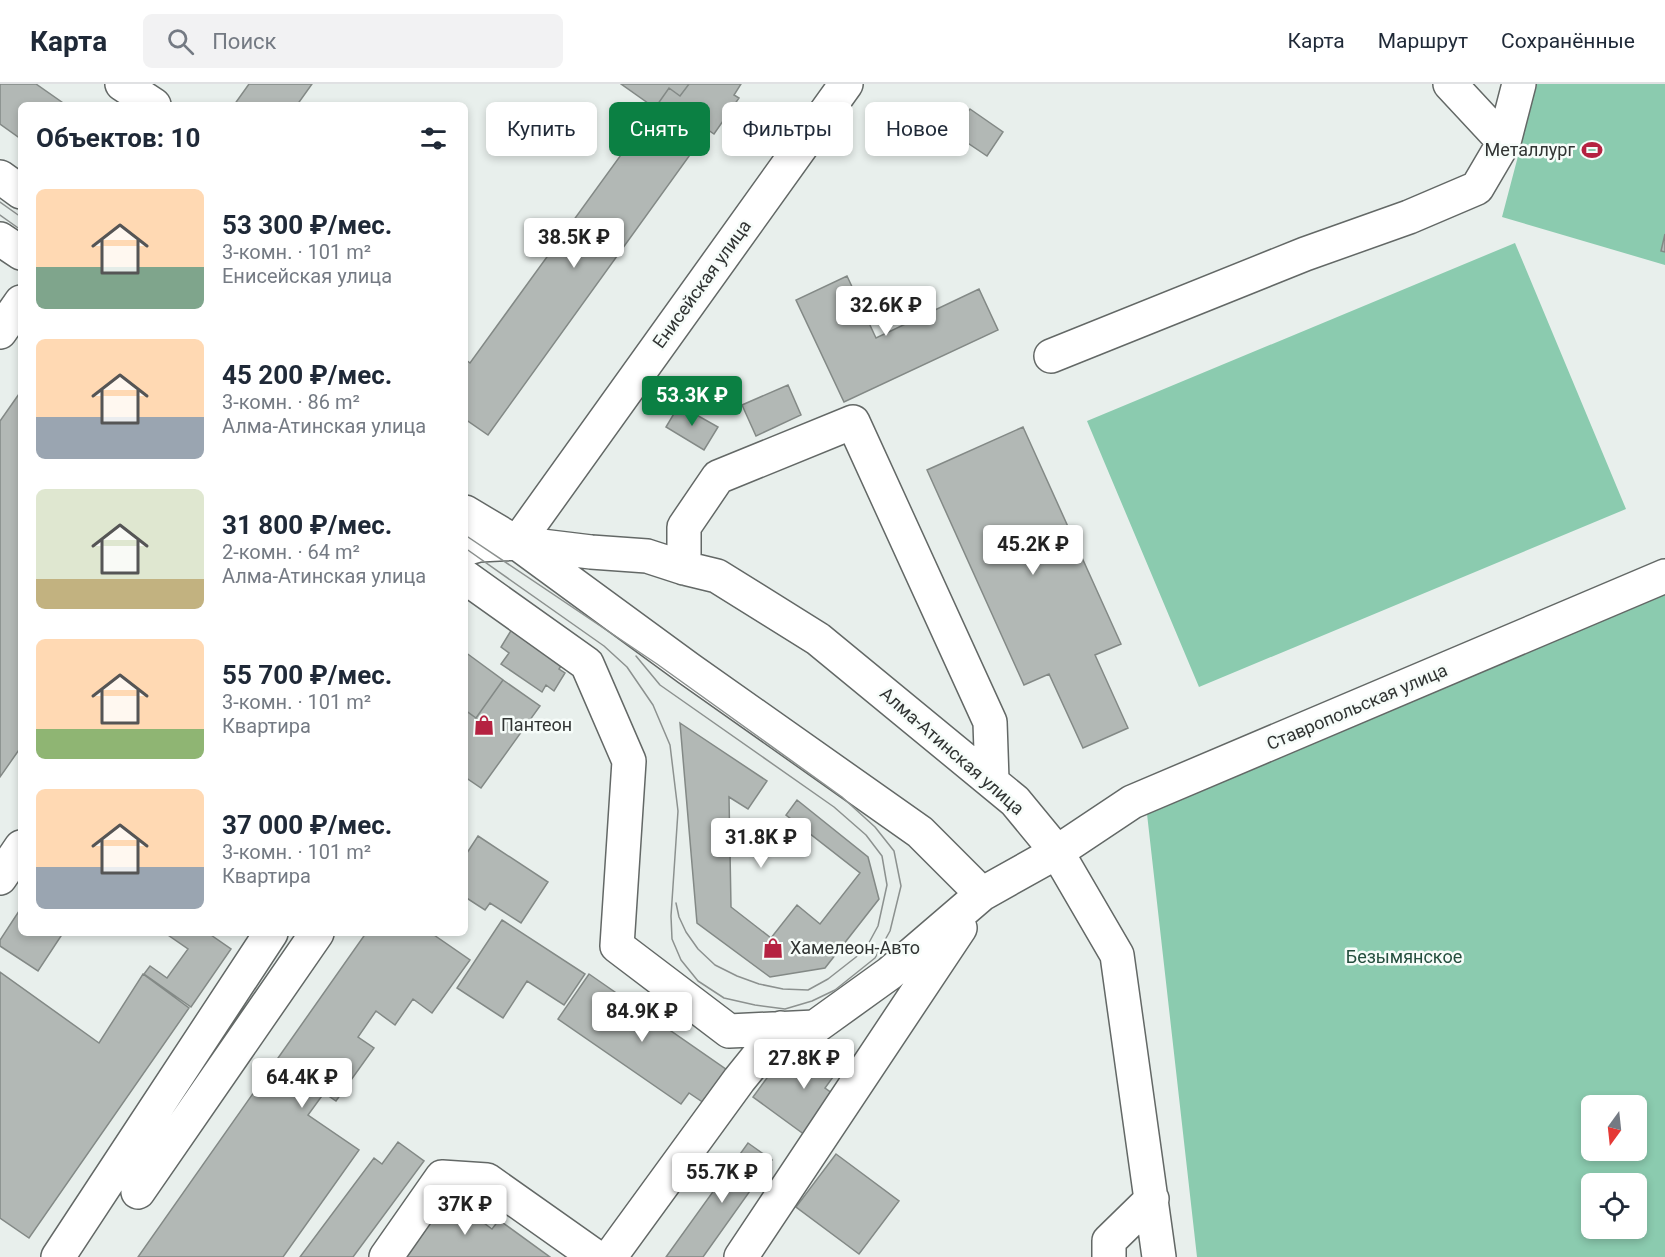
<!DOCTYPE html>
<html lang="ru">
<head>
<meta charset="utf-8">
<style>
	:root { --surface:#fff; --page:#f2f2f3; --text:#1f2937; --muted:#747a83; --line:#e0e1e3; --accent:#0b8043 }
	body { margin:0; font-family:Roboto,sans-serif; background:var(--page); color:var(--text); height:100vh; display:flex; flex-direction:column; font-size:22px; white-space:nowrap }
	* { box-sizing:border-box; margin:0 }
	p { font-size:20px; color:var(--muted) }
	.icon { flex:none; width:33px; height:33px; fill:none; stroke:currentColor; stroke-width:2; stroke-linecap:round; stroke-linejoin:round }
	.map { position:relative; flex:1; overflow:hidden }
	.side { position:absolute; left:18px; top:18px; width:450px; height:834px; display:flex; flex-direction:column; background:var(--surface); border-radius:9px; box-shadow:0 3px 9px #0003 }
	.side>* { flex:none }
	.banner { position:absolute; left:486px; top:18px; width:570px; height:54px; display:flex; gap:12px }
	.needle { width:39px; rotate:195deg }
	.fabs { position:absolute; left:1581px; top:1011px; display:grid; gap:12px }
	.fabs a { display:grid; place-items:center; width:66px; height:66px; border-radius:9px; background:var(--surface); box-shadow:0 3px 9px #0003; font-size:30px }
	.price { position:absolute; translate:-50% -51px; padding:0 14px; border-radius:6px; background:#fff; color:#222; font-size:20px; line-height:39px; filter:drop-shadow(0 2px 3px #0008) }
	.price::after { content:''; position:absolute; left:50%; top:36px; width:18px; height:14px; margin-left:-9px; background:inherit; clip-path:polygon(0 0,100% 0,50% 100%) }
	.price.on { background:var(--accent); color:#fff }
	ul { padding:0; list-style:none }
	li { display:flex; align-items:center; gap:18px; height:150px; padding:0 18px }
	li span { display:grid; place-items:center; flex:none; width:168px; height:120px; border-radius:9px; color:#555 }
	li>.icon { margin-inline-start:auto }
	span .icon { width:72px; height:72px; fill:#fffc; stroke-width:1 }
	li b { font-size:26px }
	h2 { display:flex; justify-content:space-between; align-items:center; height:72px; padding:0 18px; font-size:26px }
	.pill { padding:0 21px; border-radius:9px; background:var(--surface); box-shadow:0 3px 9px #0003; font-size:21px; line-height:54px }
	.pill.on { background:var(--accent); color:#fff }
	header { display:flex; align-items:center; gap:36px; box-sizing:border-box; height:84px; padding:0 30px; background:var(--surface); border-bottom:2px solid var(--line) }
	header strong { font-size:28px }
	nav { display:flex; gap:33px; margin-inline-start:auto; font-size:21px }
	.search { width:420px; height:54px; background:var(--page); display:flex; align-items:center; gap:15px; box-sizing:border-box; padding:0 21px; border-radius:9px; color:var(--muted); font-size:22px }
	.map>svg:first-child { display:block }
</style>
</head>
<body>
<header>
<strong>Карта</strong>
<div class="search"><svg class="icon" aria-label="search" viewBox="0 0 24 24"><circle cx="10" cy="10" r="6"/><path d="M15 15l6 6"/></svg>Поиск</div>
<nav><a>Карта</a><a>Маршрут</a><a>Сохранённые</a></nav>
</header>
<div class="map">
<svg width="1665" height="1173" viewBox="0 0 1665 1173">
	<rect width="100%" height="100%" fill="#e8efec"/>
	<path fill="#8bcbaf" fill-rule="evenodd" d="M1537,0H1665V181L1502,133Z
		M1515,159L1626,425L1199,603L1087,337Z
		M1665,509V1173H1197L1146,721ZM1592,1022H1636V1066H1592ZM1592,1100H1636V1144H1592Z"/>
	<path fill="#b2b8b5" stroke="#838986" stroke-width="1.5" d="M0,0H36L66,21H21V55L0,40Z
		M249,0H312L297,21H234Z
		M621,0H689L680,12L669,4L655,24Z
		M689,0H741L734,11L739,14L714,50L708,46L700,57L655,24L669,4L680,12Z
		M655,24L700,57L488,351L465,335V275L470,279Z
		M970,25L1003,48L987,72L953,49Z
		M1665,150V168L1661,167Z
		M847,192L876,254L979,205L998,246L844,318L796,216Z
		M788,301L801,331L756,352L742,321Z
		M19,310L21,312V663L0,693V337Z
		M679,321L718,343L704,366L666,343Z
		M1023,343L1121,560L1095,571L1128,644L1083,664L1049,590L1024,601L927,386Z
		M512,545L563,579L559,585L565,589L554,607L546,601L542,608L501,580L509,569L501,563Z
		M465,568L503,596L476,634L465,626Z
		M503,596L540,622L481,704L465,693V626L476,634Z
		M680,639L767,697L748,725L729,713L731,823L771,854L797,821L820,840L860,789L786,731L797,716L868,773L879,815L825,884L770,893L697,839Z
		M478,752L548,798L521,839L490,819L485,826L465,813V772Z
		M21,824V849H63L38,887L0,862V856Z
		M502,836L585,890L564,921L527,897L503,934L457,904Z
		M165,849H208L231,865L191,923L144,890L150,882L167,894L188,865Z
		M366,849H431L470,876L432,929L413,915L395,941L376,927L358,953L374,964L336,1017L324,1009L308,1031L359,1066L283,1173H138Z
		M0,888L99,959L143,890L189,924L29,1154L0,1134Z
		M589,890L730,988L707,1021L689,1009L681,1020L558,935Z
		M832,958L849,971L825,1004L846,1019L816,1059L753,1013L789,964L807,966L820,976Z
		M398,1058L424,1077L353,1173H300L374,1074L382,1080Z
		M748,1059L772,1076L703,1173H666Z
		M836,1070L899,1117L859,1170L796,1123Z
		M444,1109L492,1145L499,1136L550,1173H396Z"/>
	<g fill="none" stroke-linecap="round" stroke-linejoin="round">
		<g stroke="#636866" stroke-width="36">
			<path id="minor" d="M122,0L154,21
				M1450,0L1504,58
				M0,93L21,108
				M0,155L21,169
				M0,248L21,218
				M1051,272L1305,170L1409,133L1477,104L1504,58L1519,0
				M465,428L517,459L689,585L920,748L982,810L1057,768L1132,718L1665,492
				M517,459L846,0
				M465,465L479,461L517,459L591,468L647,472L684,484L717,492L818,555L1015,717L1057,768L1117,871L1159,1173
				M684,484V443L718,393L853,338L990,638L992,696
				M465,493L587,580L629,677L617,862L729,947L815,943L890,889L982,810
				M0,794L21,763
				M138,1108L317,849
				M58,1173L271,849
				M386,1173L442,1093L487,1096L596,1173
				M610,1173L739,996L781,944
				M741,1173L960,844
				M1109,1173V1157L1152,1115"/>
		</g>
		<use href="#minor" stroke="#fff" stroke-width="33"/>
		<path stroke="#8c918f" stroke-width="1.5" d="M0,118L21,133
			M0,131L21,146
			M465,451L657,580L842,713L875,743L894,767L901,802L890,847L875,874L835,906L812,917L785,925L755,921L724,914L698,897L681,876L672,855L671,832L678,727L670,661L653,621L627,583L604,562L465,464
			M636,572L660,601L834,723L866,751L882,772L887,801L878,842L865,866L828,895L808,906L783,905L759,900L737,892L715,881L698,865L686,848L679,833L676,819"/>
	</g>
	<defs>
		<g id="stadium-bare" transform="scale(1.62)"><path d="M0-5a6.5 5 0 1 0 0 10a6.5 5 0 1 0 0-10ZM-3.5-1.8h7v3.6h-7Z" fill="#b52241" stroke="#f6fcf9" stroke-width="2.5" paint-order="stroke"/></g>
		<g id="shop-bare" transform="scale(1.62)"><path d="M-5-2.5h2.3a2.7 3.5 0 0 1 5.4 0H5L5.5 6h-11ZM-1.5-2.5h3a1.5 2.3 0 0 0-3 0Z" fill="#b52241" stroke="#f6fcf9" stroke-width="2.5" paint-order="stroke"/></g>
	</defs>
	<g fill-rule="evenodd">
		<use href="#stadium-bare" x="1592" y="66"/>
		<use href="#shop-bare" x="484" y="641"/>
		<use href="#shop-bare" x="773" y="864"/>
	</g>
	<g text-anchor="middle" stroke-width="5" stroke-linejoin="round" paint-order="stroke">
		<g font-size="18" fill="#313433" stroke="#f6fcf9" text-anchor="start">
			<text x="1575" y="72" text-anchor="end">Металлург</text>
			<text x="501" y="647">Пантеон</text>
			<text x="790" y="870">Хамелеон-Авто</text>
		</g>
		<g font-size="18" fill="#313433" stroke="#f6fcf9">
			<text transform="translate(702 200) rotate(-54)" y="6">Енисейская улица</text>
			<text transform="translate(1357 623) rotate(-23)" y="6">Ставропольская улица</text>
			<text transform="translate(952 667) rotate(41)" y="6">Алма-Атинская улица</text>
		</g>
		<g font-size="18" fill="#234e3d" stroke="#f6fcf9">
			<text x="1404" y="879">Безымянское</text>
		</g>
	</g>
</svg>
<div class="fabs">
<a><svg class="needle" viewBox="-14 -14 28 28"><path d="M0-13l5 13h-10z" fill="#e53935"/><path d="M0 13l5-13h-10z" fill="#747a83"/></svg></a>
<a><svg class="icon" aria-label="locate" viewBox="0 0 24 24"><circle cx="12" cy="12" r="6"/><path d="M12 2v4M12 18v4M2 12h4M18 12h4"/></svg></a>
</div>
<b class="price" style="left:574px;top:185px">38.5K ₽</b>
<b class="price" style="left:886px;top:253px">32.6K ₽</b>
<b class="price on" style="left:692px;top:343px">53.3K ₽</b>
<b class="price" style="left:1033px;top:492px">45.2K ₽</b>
<b class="price" style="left:761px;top:785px">31.8K ₽</b>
<b class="price" style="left:642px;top:959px">84.9K ₽</b>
<b class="price" style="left:804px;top:1006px">27.8K ₽</b>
<b class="price" style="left:302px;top:1025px">64.4K ₽</b>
<b class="price" style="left:722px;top:1120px">55.7K ₽</b>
<b class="price" style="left:465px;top:1152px">37K ₽</b>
<div class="banner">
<a class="pill">Купить</a>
<a class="pill on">Снять</a>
<a class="pill">Фильтры</a>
<a class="pill">Новое</a>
</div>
<section class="side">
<h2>Объектов: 10<svg class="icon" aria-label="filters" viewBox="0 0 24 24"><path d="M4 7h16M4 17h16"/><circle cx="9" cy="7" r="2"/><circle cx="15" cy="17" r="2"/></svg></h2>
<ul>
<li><span style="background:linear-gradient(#ffd9b3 65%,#7fa58c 0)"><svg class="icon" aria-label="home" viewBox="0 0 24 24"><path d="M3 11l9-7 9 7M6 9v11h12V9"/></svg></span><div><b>53 300 ₽/мес.</b><p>3-комн. · 101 m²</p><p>Енисейская улица</p></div></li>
<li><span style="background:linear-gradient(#ffd9b3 65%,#9aa5b1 0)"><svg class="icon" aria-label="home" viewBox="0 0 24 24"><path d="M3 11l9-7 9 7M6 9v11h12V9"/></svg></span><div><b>45 200 ₽/мес.</b><p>3-комн. · 86 m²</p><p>Алма-Атинская улица</p></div></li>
<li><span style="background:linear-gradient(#dfe7d0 75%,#c2b280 0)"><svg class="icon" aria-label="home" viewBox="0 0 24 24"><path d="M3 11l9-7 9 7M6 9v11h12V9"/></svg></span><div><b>31 800 ₽/мес.</b><p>2-комн. · 64 m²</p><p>Алма-Атинская улица</p></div></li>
<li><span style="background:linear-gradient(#ffd9b3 75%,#8fb573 0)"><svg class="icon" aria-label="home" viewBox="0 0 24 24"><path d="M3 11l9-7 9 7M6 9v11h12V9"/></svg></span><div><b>55 700 ₽/мес.</b><p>3-комн. · 101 m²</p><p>Квартира</p></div></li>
<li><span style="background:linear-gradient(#ffd9b3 65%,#9aa5b1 0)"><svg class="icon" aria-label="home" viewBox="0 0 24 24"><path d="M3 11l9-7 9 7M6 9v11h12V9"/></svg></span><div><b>37 000 ₽/мес.</b><p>3-комн. · 101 m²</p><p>Квартира</p></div></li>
</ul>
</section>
</div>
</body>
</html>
